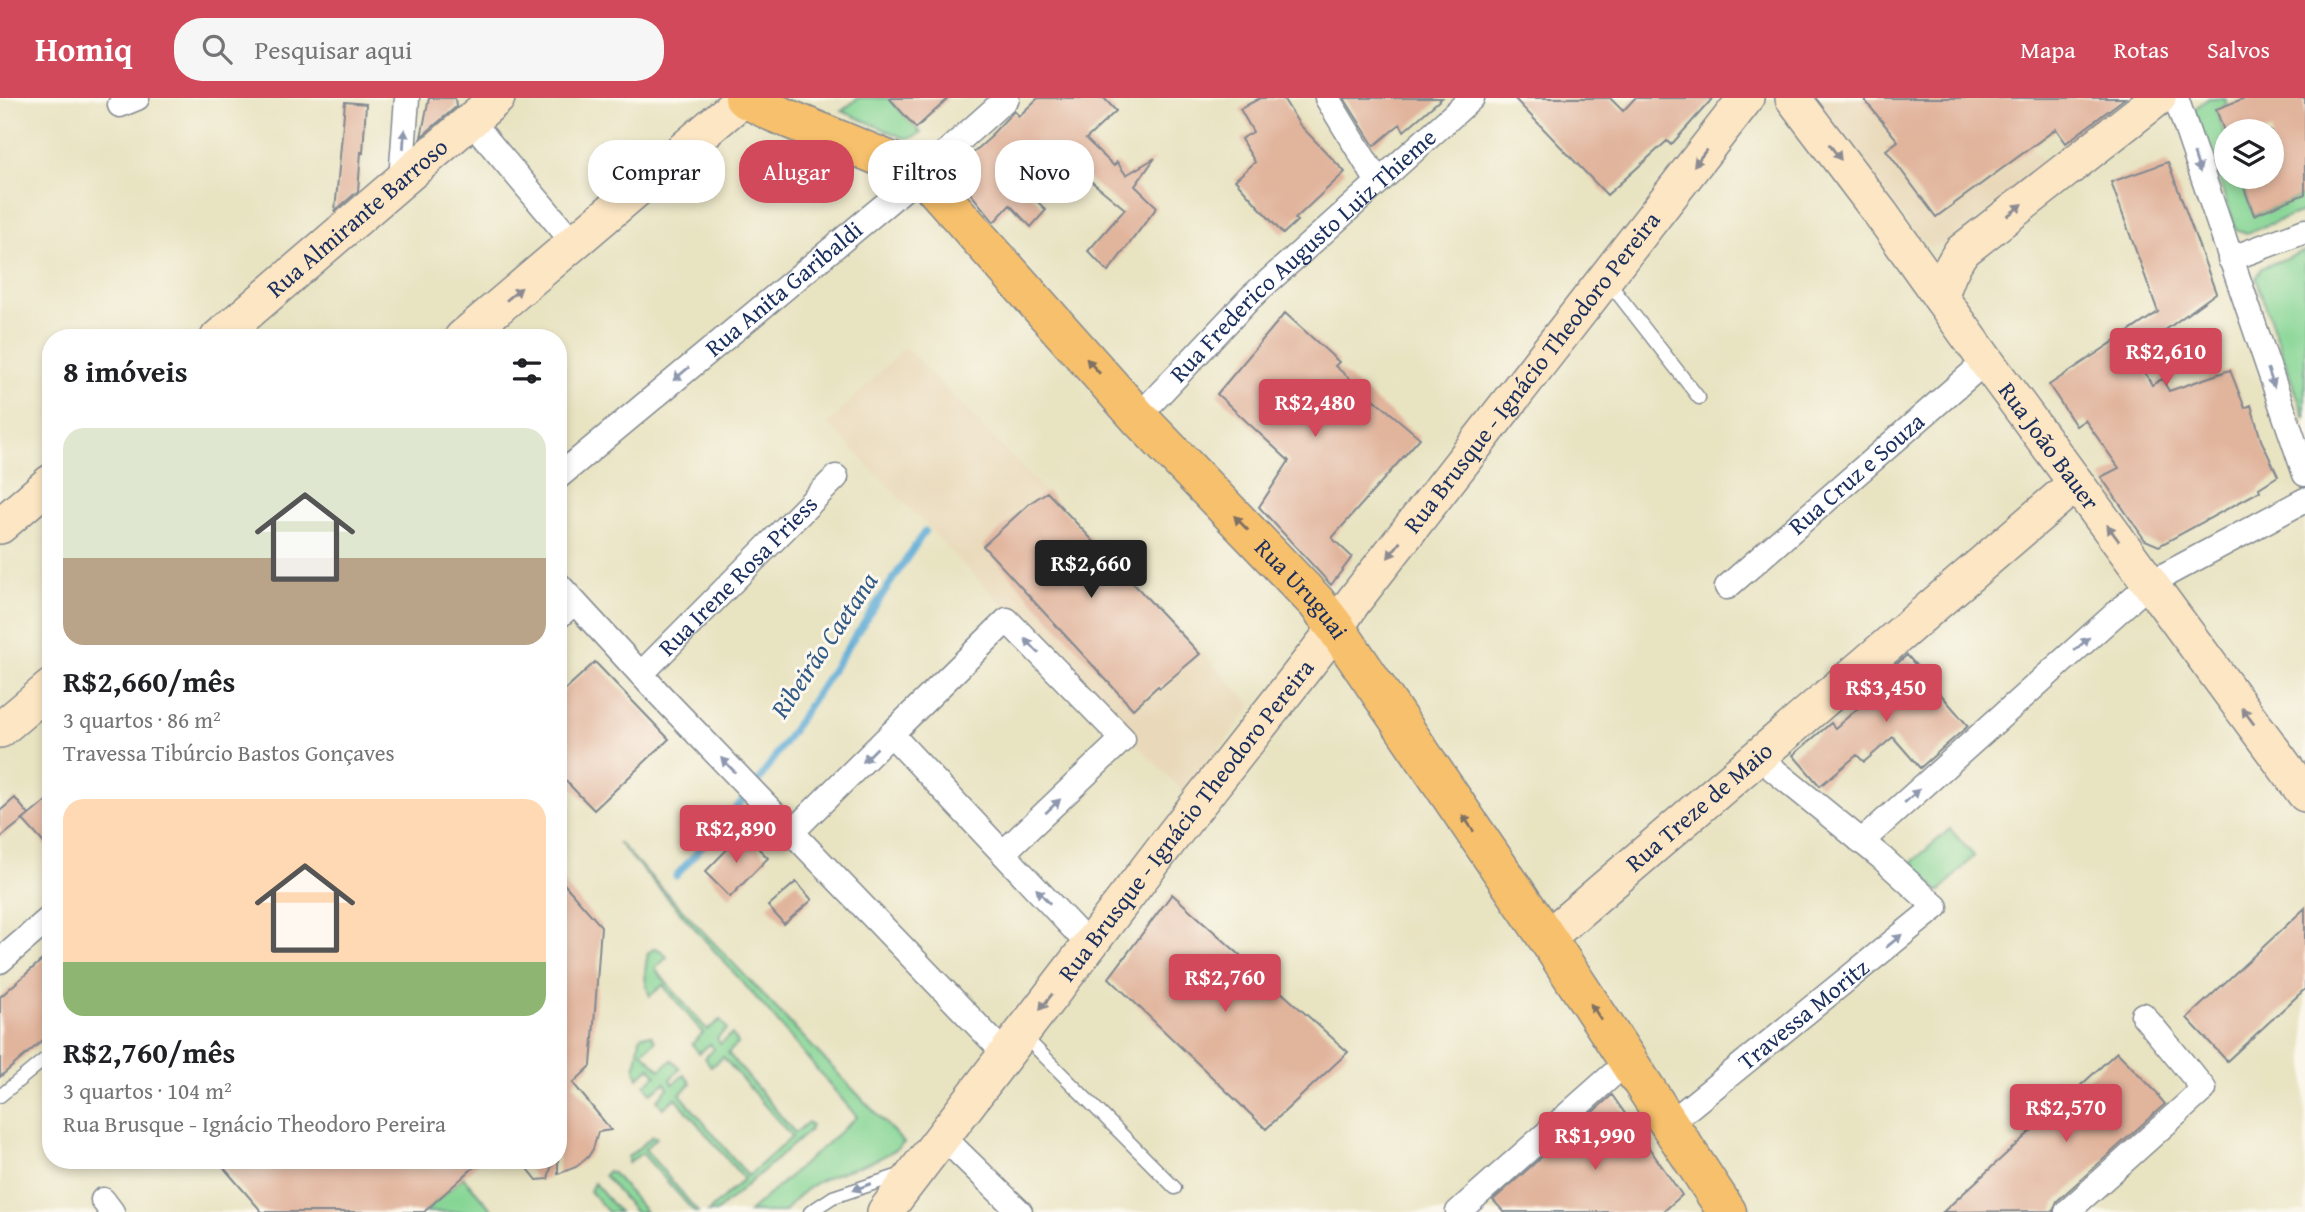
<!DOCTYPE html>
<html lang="pt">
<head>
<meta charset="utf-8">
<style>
	:root { --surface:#fff; --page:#f6f6f6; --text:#202124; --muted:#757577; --accent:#d1495b }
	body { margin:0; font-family:"Gentium Book Plus",serif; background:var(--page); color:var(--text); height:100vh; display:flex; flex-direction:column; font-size:26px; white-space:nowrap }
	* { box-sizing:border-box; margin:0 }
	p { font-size:23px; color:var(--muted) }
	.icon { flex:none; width:38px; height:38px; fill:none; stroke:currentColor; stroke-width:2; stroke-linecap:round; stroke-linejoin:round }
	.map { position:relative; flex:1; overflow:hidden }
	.panel { position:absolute; left:42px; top:231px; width:525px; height:840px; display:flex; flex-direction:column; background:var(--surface); border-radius:28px; box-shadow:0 4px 10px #0003 }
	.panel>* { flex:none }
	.top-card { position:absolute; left:588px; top:42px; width:665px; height:63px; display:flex; gap:14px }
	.controls { position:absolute; left:2214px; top:21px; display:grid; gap:14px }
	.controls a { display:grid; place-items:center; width:70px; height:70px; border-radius:50%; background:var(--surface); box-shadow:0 4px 10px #0003; font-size:35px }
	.price { position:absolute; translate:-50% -60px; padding:0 16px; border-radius:7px; background:var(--accent); color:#fff; font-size:23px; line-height:46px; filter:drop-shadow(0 2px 4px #0008) }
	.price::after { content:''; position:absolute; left:50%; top:42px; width:21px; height:16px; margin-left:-10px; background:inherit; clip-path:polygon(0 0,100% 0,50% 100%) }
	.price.on { background:#222; color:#fff }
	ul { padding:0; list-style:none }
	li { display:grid; align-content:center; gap:14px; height:371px; padding:0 21px }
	li span { display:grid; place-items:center; height:217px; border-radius:21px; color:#555 }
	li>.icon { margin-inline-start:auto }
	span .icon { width:126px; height:126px; fill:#fffc; stroke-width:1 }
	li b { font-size:30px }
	h2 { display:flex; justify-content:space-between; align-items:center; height:84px; padding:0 21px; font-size:30px }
	.chip { padding:0 24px; border-radius:28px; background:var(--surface); box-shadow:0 4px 10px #0003; font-size:24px; line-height:63px }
	.chip.on { background:var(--accent); color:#fff }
	header { display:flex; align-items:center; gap:42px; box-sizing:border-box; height:98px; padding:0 35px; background:var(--accent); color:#fff }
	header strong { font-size:33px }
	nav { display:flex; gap:38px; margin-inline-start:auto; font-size:24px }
	.search { width:490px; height:63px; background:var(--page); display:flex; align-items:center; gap:18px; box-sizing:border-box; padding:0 24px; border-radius:28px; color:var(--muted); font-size:26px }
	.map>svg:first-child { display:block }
</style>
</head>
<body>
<header>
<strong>Homiq</strong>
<div class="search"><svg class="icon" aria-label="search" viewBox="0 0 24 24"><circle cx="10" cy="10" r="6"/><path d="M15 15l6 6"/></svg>Pesquisar aqui</div>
<nav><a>Mapa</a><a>Rotas</a><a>Salvos</a></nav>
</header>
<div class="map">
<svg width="2305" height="1114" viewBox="0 0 2305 1114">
	<rect width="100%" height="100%" fill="#fbf7ec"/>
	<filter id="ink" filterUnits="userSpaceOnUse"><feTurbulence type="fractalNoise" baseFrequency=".0143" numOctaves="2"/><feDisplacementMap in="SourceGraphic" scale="14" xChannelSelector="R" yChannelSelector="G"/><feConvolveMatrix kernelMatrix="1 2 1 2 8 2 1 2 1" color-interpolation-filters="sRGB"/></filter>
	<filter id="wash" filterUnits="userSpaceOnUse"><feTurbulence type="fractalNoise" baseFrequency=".00686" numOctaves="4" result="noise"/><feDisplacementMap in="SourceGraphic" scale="28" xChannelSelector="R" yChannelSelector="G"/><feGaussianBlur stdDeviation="1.57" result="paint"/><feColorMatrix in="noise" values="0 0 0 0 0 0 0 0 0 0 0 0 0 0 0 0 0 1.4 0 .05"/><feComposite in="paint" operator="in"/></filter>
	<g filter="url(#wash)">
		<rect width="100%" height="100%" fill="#e8e3c1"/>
		<path fill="#e9d9ba" d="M1815,0H1993L2045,67L1946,146L1930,149L1915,135Z
			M905,249L1252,607L1185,696L828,326Z"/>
		<path fill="#86d594" stroke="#508279" stroke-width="2" d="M858,0H889L921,35L911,40H904L842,13Z
			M2209,0H2225L2227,7L2216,11L2226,39V79H2240L2254,117L2305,96V113L2246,135L2236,131L2194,11Z
			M2305,153V320L2256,180L2261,170Z
			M1950,731L1974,758L1939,794L1912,764Z
			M618,744L904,1045C864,1078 817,1066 785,1114H749L857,1019L768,913Z
			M655,850L660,852L667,859L655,871L707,932L720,922L727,931L717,940L720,946L732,936L738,945L728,955L795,1035L808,1024L811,1027L810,1032L716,1114H708L744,1081L676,1000L663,1010L657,1002L668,990L665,985L651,995L645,987L656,977L650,970L638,980L635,972L640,940L642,937H651L655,943L642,954L660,972L672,962L680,971L670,981L673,986L684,977L691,985L680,996L748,1078L792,1039L723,959L711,969L705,960L714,951L710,946L699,955L692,946L703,935L663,887L650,898C643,883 645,870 648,855Z
			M653,1038L657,1040L645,1051L698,1114H694L642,1055L628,1065V1059Z
			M608,1073L613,1075L646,1114H635L604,1077Z
			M463,1079L494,1114H424Z
			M594,1085L619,1114H608L590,1093Z"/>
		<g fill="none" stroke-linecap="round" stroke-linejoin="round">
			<path stroke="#5baad5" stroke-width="7" d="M758,684L925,433
				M676,778L742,703"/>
		</g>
		<g id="blocks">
			<path fill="#e1b49c" d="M429,0H455L456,9L421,39Z
				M889,0H949L916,30Z
				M1038,0H1104L1116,13L1086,41L1114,68L1117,64L1126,77L1155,60L1135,88L1157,109L1108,174L1088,153L1125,111L1065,62L1030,96L1046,112L1031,129L1010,107L994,124L966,90L960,86L963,64L992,38L991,37L1014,13L1019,18Z
				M1260,0H1283L1299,26L1345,74L1295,121L1297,123L1283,136L1235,82L1255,64L1241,41L1253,34L1240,11Z
				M1344,0H1442L1404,33L1400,26L1374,48Z
				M1514,0H1610L1623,13L1635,0H1713L1671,47L1667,43L1607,97Z
				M1863,0H2125L2066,45L2056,31L1936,119L1886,52L1898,43Z
				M2245,0H2305V96L2254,117L2240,79H2272V33H2224L2216,11Z
				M345,4L366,6L363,55L361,54L358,93L335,113Z
				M2168,64L2216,195L2134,255L2152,287L2162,281L2169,293L2230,272L2245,310L2251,307L2261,342L2278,378L2259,390L2260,393L2159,448L2145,442L2101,379L2119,370L2085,322L2076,328L2049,287L2158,214L2111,84Z
				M1285,215L1339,264L1335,268L1420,340L1332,440L1352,459L1331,487L1259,409L1289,363L1217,296Z
				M1047,394L1200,556L1160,590L1158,588L1133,611L983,448L1030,405Z
				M1907,557L1968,628L1920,670L1893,639L1864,664L1857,657L1820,688L1793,657L1831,625L1835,630L1864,605L1858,599Z
				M595,564L669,641L594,712L558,675V598Z
				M51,699V753L23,722Z
				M15,700L29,717L0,740V713Z
				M743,735L768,760L730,799L705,774Z
				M558,779L601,828L591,968L573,985L611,1032L598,1034L593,1051L588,1059L576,1069L558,1076Z
				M796,784L812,802L784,826L768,808Z
				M1172,796L1348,954L1266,1031L1109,880Z
				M2305,810V891L2227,963L2187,920Z
				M51,854V935L0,979V899Z
				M2117,954L2159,997L2158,998L2165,1006L2057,1103L2053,1113L1943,1114Z
				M1612,997L1682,1097L1663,1114H1504L1493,1102Z
				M217,1062H482L424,1114H262Z
				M521,1062H553L548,1081L537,1082Z"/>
		</g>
	</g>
	<g filter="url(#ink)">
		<use href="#blocks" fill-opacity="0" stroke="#828990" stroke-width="2"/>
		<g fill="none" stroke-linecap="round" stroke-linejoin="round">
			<g stroke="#828990" stroke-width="15">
				<path id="lane" d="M1606,181L1699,300
					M558,527L579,508
					M1022,936L1175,1090
					M0,998L45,961
					M810,1114L833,1099L903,1076"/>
			</g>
			<g stroke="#828990" stroke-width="27">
				<g id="street">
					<path d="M1327,0L1378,84"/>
					<path d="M2176,0L2305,376"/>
					<path d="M120,7L137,0"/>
					<path d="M471,23L574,145"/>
					<path d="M401,82L407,0"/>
					<path d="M2230,161L2305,133"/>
					<path id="s1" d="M1138,319L1250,200L1472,0"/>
					<path id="s2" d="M558,379L922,76L1007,0"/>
					<path d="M558,486L661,598L1006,957"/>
					<path id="s3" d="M1727,489L1986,263"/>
					<path id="s4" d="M641,576L836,379"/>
					<path d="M891,636L1007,522L1123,641L1003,755"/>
					<path d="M792,734L891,636L1090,848"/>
					<path d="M1861,744L2150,485L2305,402"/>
					<path d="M0,863L51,819"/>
					<path id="s5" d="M1670,1025L1936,809L1882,760L1758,659"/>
					<path d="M943,1039L1020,1114"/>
					<path d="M103,1102L112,1114"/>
					<path d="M1458,1114L1628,963"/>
					<path d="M2067,1114L2204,991L2143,917"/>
				</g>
			</g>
			<g stroke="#828990" stroke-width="38">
				<g id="secondary">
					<path id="s6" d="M1793,0L1881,116L1986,263L2305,696"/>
					<path d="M1941,200C1945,182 1951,169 1961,154L2158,0"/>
					<path id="s7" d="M218,240L497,0"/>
					<path d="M462,240L744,0"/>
					<path d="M0,428L51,384"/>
					<path d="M0,632L51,589"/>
					<path id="s8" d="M1547,840L2076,385"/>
					<path id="s9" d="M885,1114L1175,735L1336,530L1353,504L1746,0"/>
				</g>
			</g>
			<g stroke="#828990" stroke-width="41">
				<g id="primary">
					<path id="s10" d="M744,0L772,14L922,76L1138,319L1316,504L1336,530L1547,840L1727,1114"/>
				</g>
			</g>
			<use href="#lane" stroke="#fff" stroke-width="12"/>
			<use href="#street" stroke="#fff" stroke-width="24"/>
			<use href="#secondary" stroke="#fce6c4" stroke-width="35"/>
			<use href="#primary" stroke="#f7c06c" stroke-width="38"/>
		</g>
		<defs><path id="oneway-solid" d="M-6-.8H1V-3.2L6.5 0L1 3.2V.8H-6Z" transform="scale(1.75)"/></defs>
		<g fill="#8d97ae">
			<use href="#oneway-solid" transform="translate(404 41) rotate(-86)"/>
			<use href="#oneway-solid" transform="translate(2197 65) rotate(72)"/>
			<use href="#oneway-solid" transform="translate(681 276) rotate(140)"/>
			<use href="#oneway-solid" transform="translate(2271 280) rotate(71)"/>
			<use href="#oneway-solid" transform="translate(2082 546) rotate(-42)"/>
			<use href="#oneway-solid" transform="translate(1032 548) rotate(-134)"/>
			<use href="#oneway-solid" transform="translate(870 657) rotate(135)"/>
			<use href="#oneway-solid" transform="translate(728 667) rotate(-134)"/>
			<use href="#oneway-solid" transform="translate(1912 698) rotate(-42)"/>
			<use href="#oneway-solid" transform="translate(1053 708) rotate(-43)"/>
			<use href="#oneway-solid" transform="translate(1043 798) rotate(-133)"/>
			<use href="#oneway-solid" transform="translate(1894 843) rotate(-39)"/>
			<use href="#oneway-solid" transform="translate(862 1089) rotate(160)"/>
		</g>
		<g fill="#8c8a91">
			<use href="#oneway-solid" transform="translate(1835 54) rotate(53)"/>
			<use href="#oneway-solid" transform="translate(1700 60) rotate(128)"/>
			<use href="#oneway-solid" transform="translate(2015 112) rotate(-38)"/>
			<use href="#oneway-solid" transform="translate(514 196) rotate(-40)"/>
			<use href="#oneway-solid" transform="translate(2113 435) rotate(-126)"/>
			<use href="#oneway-solid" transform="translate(1394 452) rotate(128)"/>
			<use href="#oneway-solid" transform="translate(2248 618) rotate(-126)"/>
			<use href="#oneway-solid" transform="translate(1046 904) rotate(128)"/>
		</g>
		<g fill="#7e7064">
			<use href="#oneway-solid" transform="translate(1093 268) rotate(-132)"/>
			<use href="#oneway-solid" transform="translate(1241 425) rotate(-134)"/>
			<use href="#oneway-solid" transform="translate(1468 725) rotate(-124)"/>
			<use href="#oneway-solid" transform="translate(1596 914) rotate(-124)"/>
		</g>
	</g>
	<g text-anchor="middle" stroke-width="6" stroke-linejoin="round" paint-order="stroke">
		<g font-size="24" fill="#1b2f5e" stroke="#fbf7ec">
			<text dy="8" stroke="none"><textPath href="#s7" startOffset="184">Rua Almirante Barroso</textPath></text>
			<text dy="8" stroke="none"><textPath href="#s1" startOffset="231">Rua Frederico Augusto Luiz Thieme</textPath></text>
			<text dy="8" stroke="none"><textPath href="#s2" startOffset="294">Rua Anita Garibaldi</textPath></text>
			<text dy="8" stroke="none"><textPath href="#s9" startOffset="1060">Rua Brusque - Ignácio Theodoro Pereira</textPath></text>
			<text dy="8" stroke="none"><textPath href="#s6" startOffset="432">Rua João Bauer</textPath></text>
			<text dy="8" stroke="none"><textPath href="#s3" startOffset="172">Rua Cruz e Souza</textPath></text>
			<text dy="8" stroke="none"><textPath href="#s4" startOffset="138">Rua Irene Rosa Priess</textPath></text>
			<text dy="8" stroke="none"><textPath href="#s10" startOffset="756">Rua Uruguai</textPath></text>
			<text dy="8" stroke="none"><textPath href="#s8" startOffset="201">Rua Treze de Maio</textPath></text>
			<text dy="8" stroke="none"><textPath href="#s9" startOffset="494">Rua Brusque - Ignácio Theodoro Pereira</textPath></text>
			<text dy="8" stroke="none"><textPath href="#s5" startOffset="172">Travessa Moritz</textPath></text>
		</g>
		<g font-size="26" font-style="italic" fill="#315a88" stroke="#fbf7ec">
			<text transform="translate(824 547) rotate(-56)" y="9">Ribeirão Caetana</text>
		</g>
	</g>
</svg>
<div class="controls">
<a><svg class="icon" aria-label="layers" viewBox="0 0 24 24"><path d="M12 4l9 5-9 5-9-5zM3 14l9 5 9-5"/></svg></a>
</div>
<b class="price" style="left:2166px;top:290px">R$2,610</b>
<b class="price" style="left:1315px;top:341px">R$2,480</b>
<b class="price on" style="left:1091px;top:502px">R$2,660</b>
<b class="price" style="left:1886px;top:626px">R$3,450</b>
<b class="price" style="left:736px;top:767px">R$2,890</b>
<b class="price" style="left:1225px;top:916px">R$2,760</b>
<b class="price" style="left:2066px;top:1046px">R$2,570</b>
<b class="price" style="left:1595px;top:1074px">R$1,990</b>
<div class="top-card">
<a class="chip">Comprar</a>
<a class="chip on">Alugar</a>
<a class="chip">Filtros</a>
<a class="chip">Novo</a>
</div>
<section class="panel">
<h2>8 imóveis<svg class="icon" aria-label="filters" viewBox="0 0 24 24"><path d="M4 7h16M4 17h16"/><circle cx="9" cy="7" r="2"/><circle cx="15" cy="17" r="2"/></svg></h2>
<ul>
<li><span style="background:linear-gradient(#dfe7d0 60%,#b9a48a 0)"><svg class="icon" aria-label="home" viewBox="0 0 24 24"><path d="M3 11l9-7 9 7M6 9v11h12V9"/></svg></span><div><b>R$2,660/mês</b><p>3 quartos · 86 m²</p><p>Travessa Tibúrcio Bastos Gonçaves</p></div></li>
<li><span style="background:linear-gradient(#ffd9b3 75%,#8fb573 0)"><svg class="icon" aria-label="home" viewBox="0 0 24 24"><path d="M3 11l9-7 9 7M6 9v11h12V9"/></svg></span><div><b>R$2,760/mês</b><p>3 quartos · 104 m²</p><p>Rua Brusque - Ignácio Theodoro Pereira</p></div></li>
</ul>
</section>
</div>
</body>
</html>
